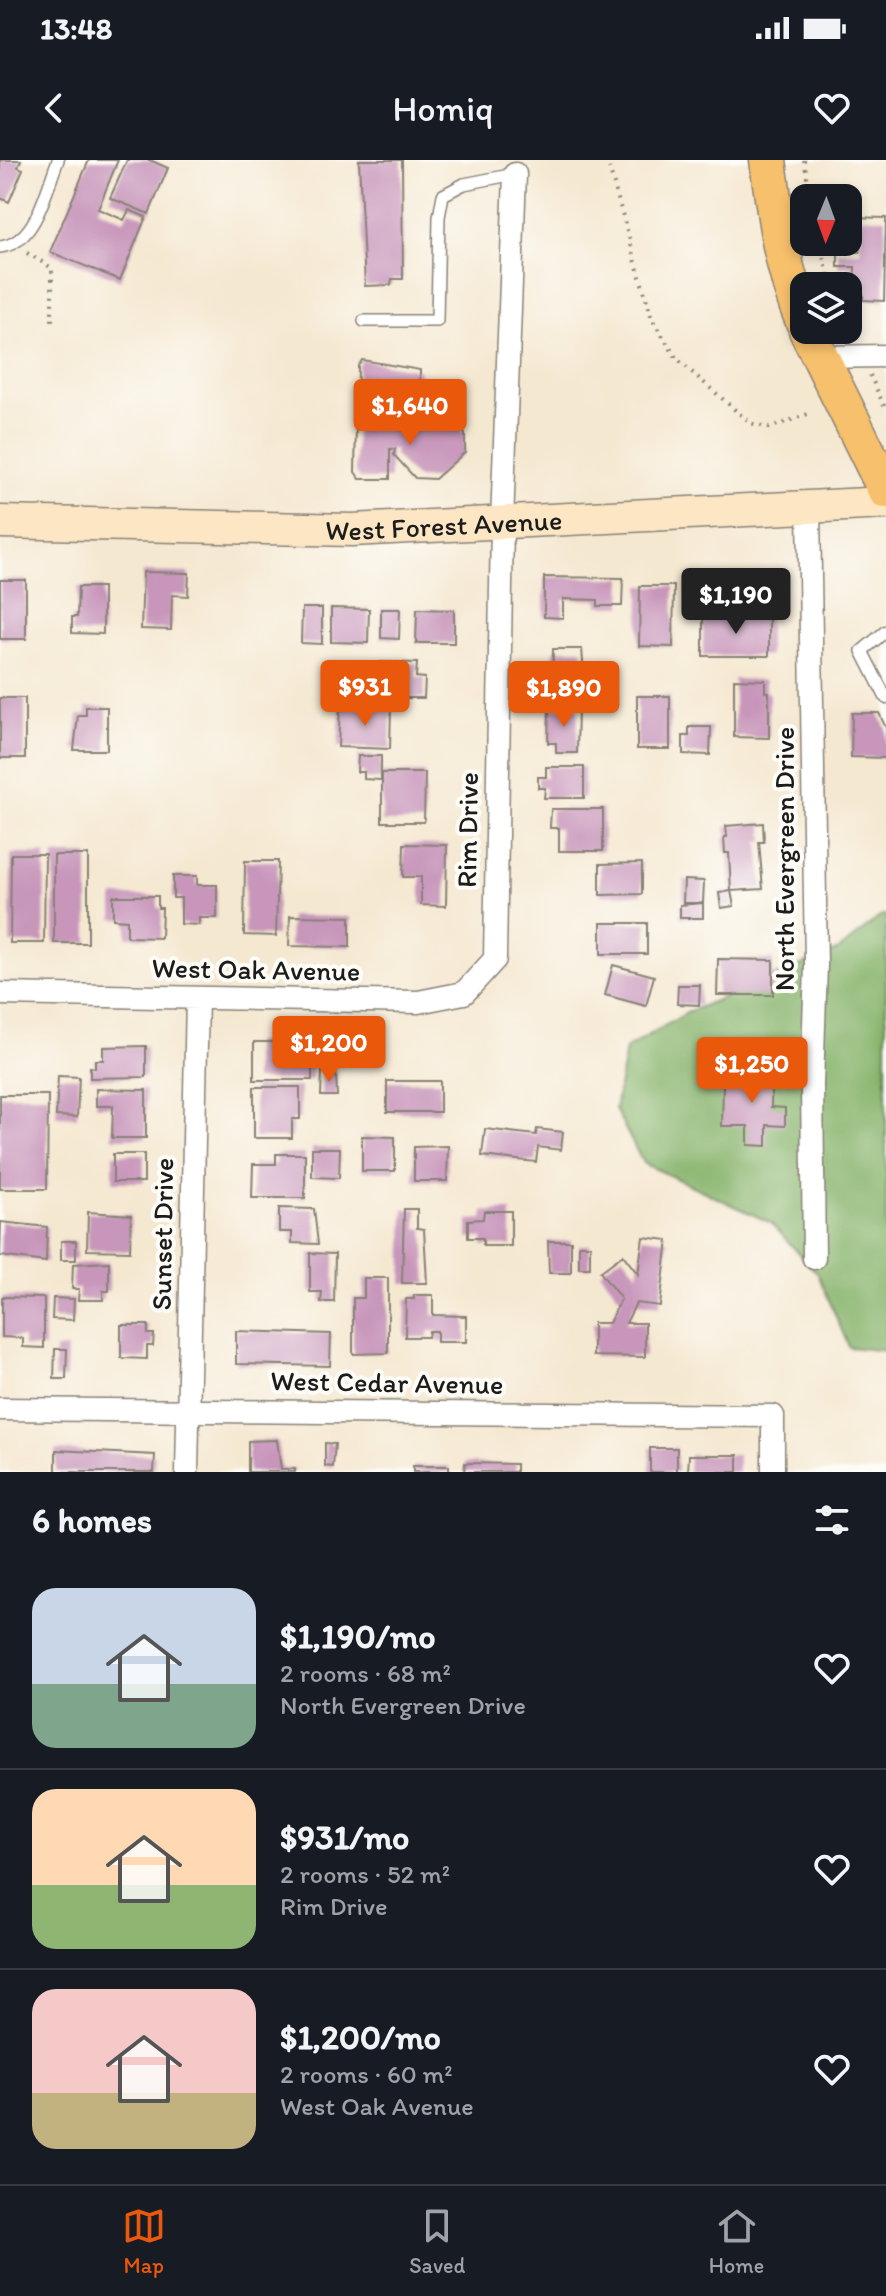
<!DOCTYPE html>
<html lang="en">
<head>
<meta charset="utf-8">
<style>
	:root { --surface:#171b24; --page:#242831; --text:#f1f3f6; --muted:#9ea1a6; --line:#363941; --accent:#ea580c }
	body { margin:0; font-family:Itim,sans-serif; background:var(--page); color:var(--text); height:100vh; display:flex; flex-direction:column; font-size:30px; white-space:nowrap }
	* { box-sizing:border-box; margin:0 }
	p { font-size:26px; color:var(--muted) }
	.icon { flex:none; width:44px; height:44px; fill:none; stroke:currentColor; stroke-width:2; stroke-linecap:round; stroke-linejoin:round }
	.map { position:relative; height:1312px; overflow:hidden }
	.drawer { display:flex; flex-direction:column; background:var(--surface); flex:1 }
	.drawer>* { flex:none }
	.needle { width:52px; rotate:181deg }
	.controls { position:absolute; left:790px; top:24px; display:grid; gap:16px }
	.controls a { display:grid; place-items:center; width:72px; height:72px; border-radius:16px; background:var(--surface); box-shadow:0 4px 12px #0003; font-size:40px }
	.price { position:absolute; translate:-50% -68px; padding:0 18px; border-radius:8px; background:var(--accent); color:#fff; font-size:26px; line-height:52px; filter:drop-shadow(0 2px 4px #0008) }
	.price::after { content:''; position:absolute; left:50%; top:48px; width:24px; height:18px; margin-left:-12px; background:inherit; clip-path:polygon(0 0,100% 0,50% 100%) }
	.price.on { background:#222; color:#fff }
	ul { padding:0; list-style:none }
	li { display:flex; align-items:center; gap:24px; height:200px; padding:0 32px }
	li+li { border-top:2px solid var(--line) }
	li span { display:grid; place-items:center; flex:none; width:224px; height:160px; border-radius:24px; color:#555 }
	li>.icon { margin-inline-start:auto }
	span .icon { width:96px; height:96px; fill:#fffc; stroke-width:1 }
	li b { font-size:34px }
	h2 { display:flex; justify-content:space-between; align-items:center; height:96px; padding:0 32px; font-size:34px }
	.status { display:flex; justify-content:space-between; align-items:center; height:56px; padding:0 40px; background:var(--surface); direction:ltr }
	.status svg { height:22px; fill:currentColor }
	header { display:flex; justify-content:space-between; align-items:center; height:104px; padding:0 32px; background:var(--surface); font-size:36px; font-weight:600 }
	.menu { display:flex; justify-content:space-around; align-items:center; height:112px; border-top:2px solid var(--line); background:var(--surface); font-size:22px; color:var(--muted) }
	.menu a { display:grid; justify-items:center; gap:4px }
	.menu .on { color:var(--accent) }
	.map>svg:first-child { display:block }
</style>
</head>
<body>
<div class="status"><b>13:48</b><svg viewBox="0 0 49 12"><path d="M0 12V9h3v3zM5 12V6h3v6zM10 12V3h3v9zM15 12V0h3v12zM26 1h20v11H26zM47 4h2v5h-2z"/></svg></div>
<header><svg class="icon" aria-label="back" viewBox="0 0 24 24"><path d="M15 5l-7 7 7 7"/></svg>Homiq<svg class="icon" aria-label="heart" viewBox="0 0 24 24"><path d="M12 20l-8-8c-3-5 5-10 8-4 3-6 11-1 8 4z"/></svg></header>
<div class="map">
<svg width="886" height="1312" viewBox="0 0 886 1312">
	<rect width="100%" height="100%" fill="#fdfcf7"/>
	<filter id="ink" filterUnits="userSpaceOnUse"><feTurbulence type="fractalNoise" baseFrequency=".0125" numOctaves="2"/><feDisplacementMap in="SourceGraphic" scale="16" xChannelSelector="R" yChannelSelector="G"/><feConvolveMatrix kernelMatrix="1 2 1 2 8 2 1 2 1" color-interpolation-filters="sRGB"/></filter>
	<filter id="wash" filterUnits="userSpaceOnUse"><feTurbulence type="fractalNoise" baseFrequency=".006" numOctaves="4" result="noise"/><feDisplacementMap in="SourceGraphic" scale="32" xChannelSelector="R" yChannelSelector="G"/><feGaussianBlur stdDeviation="1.8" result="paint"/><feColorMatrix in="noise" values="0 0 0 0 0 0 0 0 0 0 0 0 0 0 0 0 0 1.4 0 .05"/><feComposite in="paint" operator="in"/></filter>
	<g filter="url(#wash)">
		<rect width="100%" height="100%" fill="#f5e8d1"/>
		<path fill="#87b46c" stroke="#526844" stroke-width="2" d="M882,755H886V1191L849,1187L818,1114L771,1063L643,1003L615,949L626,889L690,851L839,790Z"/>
		<g id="blocks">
			<path fill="#c896bb" d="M0,0H21L18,7L23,9L9,42L0,38Z
				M89,0H118L98,49L124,60L129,50L146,57L120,120L50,92Z
				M127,0H150L168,8L149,54L110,38Z
				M359,0H402L403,119H392L391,125L365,126Z
				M848,57L886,58L884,141L863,140V133H854L855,107H838V92H860V77H848Z
				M362,200L420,210V220L415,223V240H405V250L357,249L358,206Z
				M444,250L465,274V292L435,319L415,318L394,295L395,289H390V319H360L355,312L356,266L412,267L429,252Z
				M143,412L189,413L188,436L172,435L171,470L141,469Z
				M544,417L623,418L622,446H598V440L563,439V458L544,457Z
				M727,417L757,418L756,422L774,423L773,449H727Z
				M0,420H26V479H0Z
				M640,426H674L673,487L639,486Z
				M78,427H103V474L72,473V457H77Z
				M302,448H322V484L301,483Z
				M331,448L369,449L368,483L331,482Z
				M381,449H400L399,479L381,478Z
				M417,449L454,450V483H416Z
				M703,456H769V496H703Z
				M553,489H582L585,528H552Z
				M380,502L417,503L416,517L425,518L424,538H379Z
				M734,519L765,520V532H769V578L734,577Z
				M637,536H670V589H637Z
				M0,538H25V598H0Z
				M86,547H107V590H74L78,555H86Z
				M340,547L391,548L390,589L338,587Z
				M549,548H578L577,593H556V583H548Z
				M852,553H879L886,568V598L851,597Z
				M689,567H711L710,595L683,594V576H689Z
				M358,596H381V620L364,619V612H357Z
				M546,607H584V638H544L545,628H538V617H546Z
				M382,613H425L424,662H382Z
				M551,649H603V691H559V668H550Z
				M763,663L764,682H759L763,729L731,731L729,693H725L724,677H727L726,666Z
				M404,684L447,685L446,746L421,745V717H403Z
				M11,694H45L44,783H10Z
				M54,695H88V783H54Z
				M245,701H278L276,776L244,775Z
				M642,703V734L600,735V704Z
				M173,716H197V725H217V758H199V765L181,764V738H173Z
				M684,720L704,721L703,743H683Z
				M731,731L734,746L721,748L719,733Z
				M113,736H158V748H162L161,778L127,777V760L113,759Z
				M703,743V758H680V745Z
				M290,756L350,757V787L289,786Z
				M601,763H647V794H601Z
				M718,799L773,800V835H717Z
				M613,805L654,816L646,846L605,835Z
				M678,825H700L699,845L677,844Z
				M254,882H331V906H312V920H254Z
				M146,886V917L90,918V907L95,908V900H103V887Z
				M741,907H772L771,947L785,948V966L767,965V986L748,985V966H722L723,924H741Z
				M322,911H336L337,936H321Z
				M58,916L79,917L77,957L56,956Z
				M387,921H440V952H387Z
				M254,927H300V959H292V978H254Z
				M96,929L146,930V978H112L113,946H96Z
				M0,935H48L47,1029H0Z
				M485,969L536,975L537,969L563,972L561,990L538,987L536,1002L482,996Z
				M362,976L395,977V1011H362Z
				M448,986L447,1021H414V987Z
				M312,988H340L339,1018L312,1017Z
				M113,994H144V1022H113Z
				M276,994H305V1038H252L253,1004H276Z
				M279,1048L314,1049L318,1084L292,1083V1072H279Z
				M404,1049H417V1068L424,1069L427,1123H402Z
				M484,1051H511V1086H483V1078H468V1060L483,1059Z
				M88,1052L131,1055L130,1091L87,1090Z
				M1,1062L47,1067L46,1102L0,1096Z
				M643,1077L668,1080L660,1146L636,1143L626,1163H645V1197L593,1196V1163H609L621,1139L600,1112L623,1095L638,1114Z
				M61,1081H76V1100H61Z
				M548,1081H571V1113H549Z
				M579,1085H590V1108H579Z
				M310,1093L335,1094L334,1142H321L322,1132H310Z
				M109,1102V1131H103V1140H78L79,1129H72L73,1104Z
				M364,1118H388V1193L353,1194V1138H364Z
				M414,1135H433V1155L466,1156V1182H437V1171H429L428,1177H405L406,1139H414Z
				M2,1137L44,1138V1188L23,1187V1178L2,1177Z
				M53,1138L74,1139L73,1160L52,1159Z
				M121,1165H148V1174H154L153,1186H147V1199L121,1198Z
				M236,1171L331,1174L330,1206L236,1204Z
				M55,1189H67L66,1219H54Z
				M277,1280L281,1309H295V1312H248V1281Z
				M325,1283L335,1284L333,1307L325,1306Z
				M650,1288H677V1312H650Z
				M56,1290L155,1295L154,1312H56Z
				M689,1295H738V1312H688Z
				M465,1303L516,1304V1312H464Z
				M413,1306H449V1312H413Z"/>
		</g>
	</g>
	<g filter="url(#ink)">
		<use href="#blocks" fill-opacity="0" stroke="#888276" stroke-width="2"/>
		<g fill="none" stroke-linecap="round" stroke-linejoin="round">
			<g stroke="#888276" stroke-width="14">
				<path id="service" d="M0,87C36,84 46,30 58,0
					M364,161H437L439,57L443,35L464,24L515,14
					M886,471L862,491L886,538"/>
			</g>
			<g stroke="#888276" stroke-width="25">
				<path id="minor" d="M818,197L886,196
					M809,348L816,805L812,925L814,1098
					M0,834L418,842L464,833L495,799L502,363L515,14
					M0,1249L773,1256V1312
					M187,1312L197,838"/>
			</g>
			<g stroke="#888276" stroke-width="35">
				<g id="secondary">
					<path id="s1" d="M0,362L352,370L886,343"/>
				</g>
			</g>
			<g stroke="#888276" stroke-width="39">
				<path id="primary" d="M768,0C775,56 782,110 804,162
					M807,170L886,330"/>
			</g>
			<path stroke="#888276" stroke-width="4" stroke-dasharray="2 6" stroke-linecap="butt" d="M607,0L652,159L677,199L750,263L769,268L808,254
				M804,0L811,38
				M820,82L831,126
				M27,93L52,108V162
				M870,215L886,250"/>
			<use href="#service" stroke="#fff" stroke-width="11"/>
			<use href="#minor" stroke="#fff" stroke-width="22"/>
			<use href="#secondary" stroke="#fce6c4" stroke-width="32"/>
			<use href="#primary" stroke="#f7c06c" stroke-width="36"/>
		</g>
	</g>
	<g text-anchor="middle" stroke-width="8" stroke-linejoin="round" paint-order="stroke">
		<g font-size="28" fill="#1c1c1c" stroke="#fdfcf7">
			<text dy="10" stroke="none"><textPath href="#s1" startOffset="444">West Forest Avenue</textPath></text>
			<text transform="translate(467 670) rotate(-89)" y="10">Rim Drive</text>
			<text transform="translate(784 699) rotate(-90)" y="10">North Evergreen Drive</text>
			<text transform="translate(256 809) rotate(1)" y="10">West Oak Avenue</text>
			<text transform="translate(162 1074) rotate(-89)" y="10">Sunset Drive</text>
			<text transform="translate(387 1222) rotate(1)" y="10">West Cedar Avenue</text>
		</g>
	</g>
</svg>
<div class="controls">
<a><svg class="needle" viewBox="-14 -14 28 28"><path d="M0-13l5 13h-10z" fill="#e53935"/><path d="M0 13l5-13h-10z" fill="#9ea1a6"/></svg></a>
<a><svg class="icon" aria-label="layers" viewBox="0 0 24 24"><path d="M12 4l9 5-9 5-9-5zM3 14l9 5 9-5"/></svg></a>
</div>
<b class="price" style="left:410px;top:287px">$1,640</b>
<b class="price on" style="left:736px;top:476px">$1,190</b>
<b class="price" style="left:365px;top:568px">$931</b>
<b class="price" style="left:564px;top:569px">$1,890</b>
<b class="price" style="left:329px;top:924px">$1,200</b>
<b class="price" style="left:752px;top:945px">$1,250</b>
</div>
<section class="drawer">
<h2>6 homes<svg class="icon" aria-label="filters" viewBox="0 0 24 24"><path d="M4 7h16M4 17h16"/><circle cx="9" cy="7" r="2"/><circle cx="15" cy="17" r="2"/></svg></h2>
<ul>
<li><span style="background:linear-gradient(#c9d6e8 60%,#7fa58c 0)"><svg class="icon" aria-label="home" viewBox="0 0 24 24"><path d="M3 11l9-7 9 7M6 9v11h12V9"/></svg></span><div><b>$1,190/mo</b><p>2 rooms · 68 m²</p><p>North Evergreen Drive</p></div><svg class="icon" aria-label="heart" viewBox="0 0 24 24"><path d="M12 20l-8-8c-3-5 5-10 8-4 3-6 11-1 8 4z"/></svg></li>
<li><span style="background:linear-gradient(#ffd9b3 60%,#8fb573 0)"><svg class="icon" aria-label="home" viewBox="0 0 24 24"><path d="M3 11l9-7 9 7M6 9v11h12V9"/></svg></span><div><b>$931/mo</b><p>2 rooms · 52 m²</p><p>Rim Drive</p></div><svg class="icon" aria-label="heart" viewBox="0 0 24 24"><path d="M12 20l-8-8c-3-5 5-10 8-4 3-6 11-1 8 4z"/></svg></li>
<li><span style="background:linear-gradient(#f6c9c9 65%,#c2b280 0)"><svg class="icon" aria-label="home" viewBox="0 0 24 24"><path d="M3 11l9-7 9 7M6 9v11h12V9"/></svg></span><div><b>$1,200/mo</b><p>2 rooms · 60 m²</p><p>West Oak Avenue</p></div><svg class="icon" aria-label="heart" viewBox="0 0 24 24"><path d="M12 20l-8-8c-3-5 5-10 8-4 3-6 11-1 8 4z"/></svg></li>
</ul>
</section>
<nav class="menu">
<a class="on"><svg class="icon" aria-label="map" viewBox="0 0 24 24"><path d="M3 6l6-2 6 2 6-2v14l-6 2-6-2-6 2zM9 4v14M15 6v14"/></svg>Map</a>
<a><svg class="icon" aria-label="saved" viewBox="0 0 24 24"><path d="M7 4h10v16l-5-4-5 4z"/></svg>Saved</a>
<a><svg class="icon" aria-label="home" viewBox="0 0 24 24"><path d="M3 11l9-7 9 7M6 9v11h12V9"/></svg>Home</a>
</nav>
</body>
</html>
